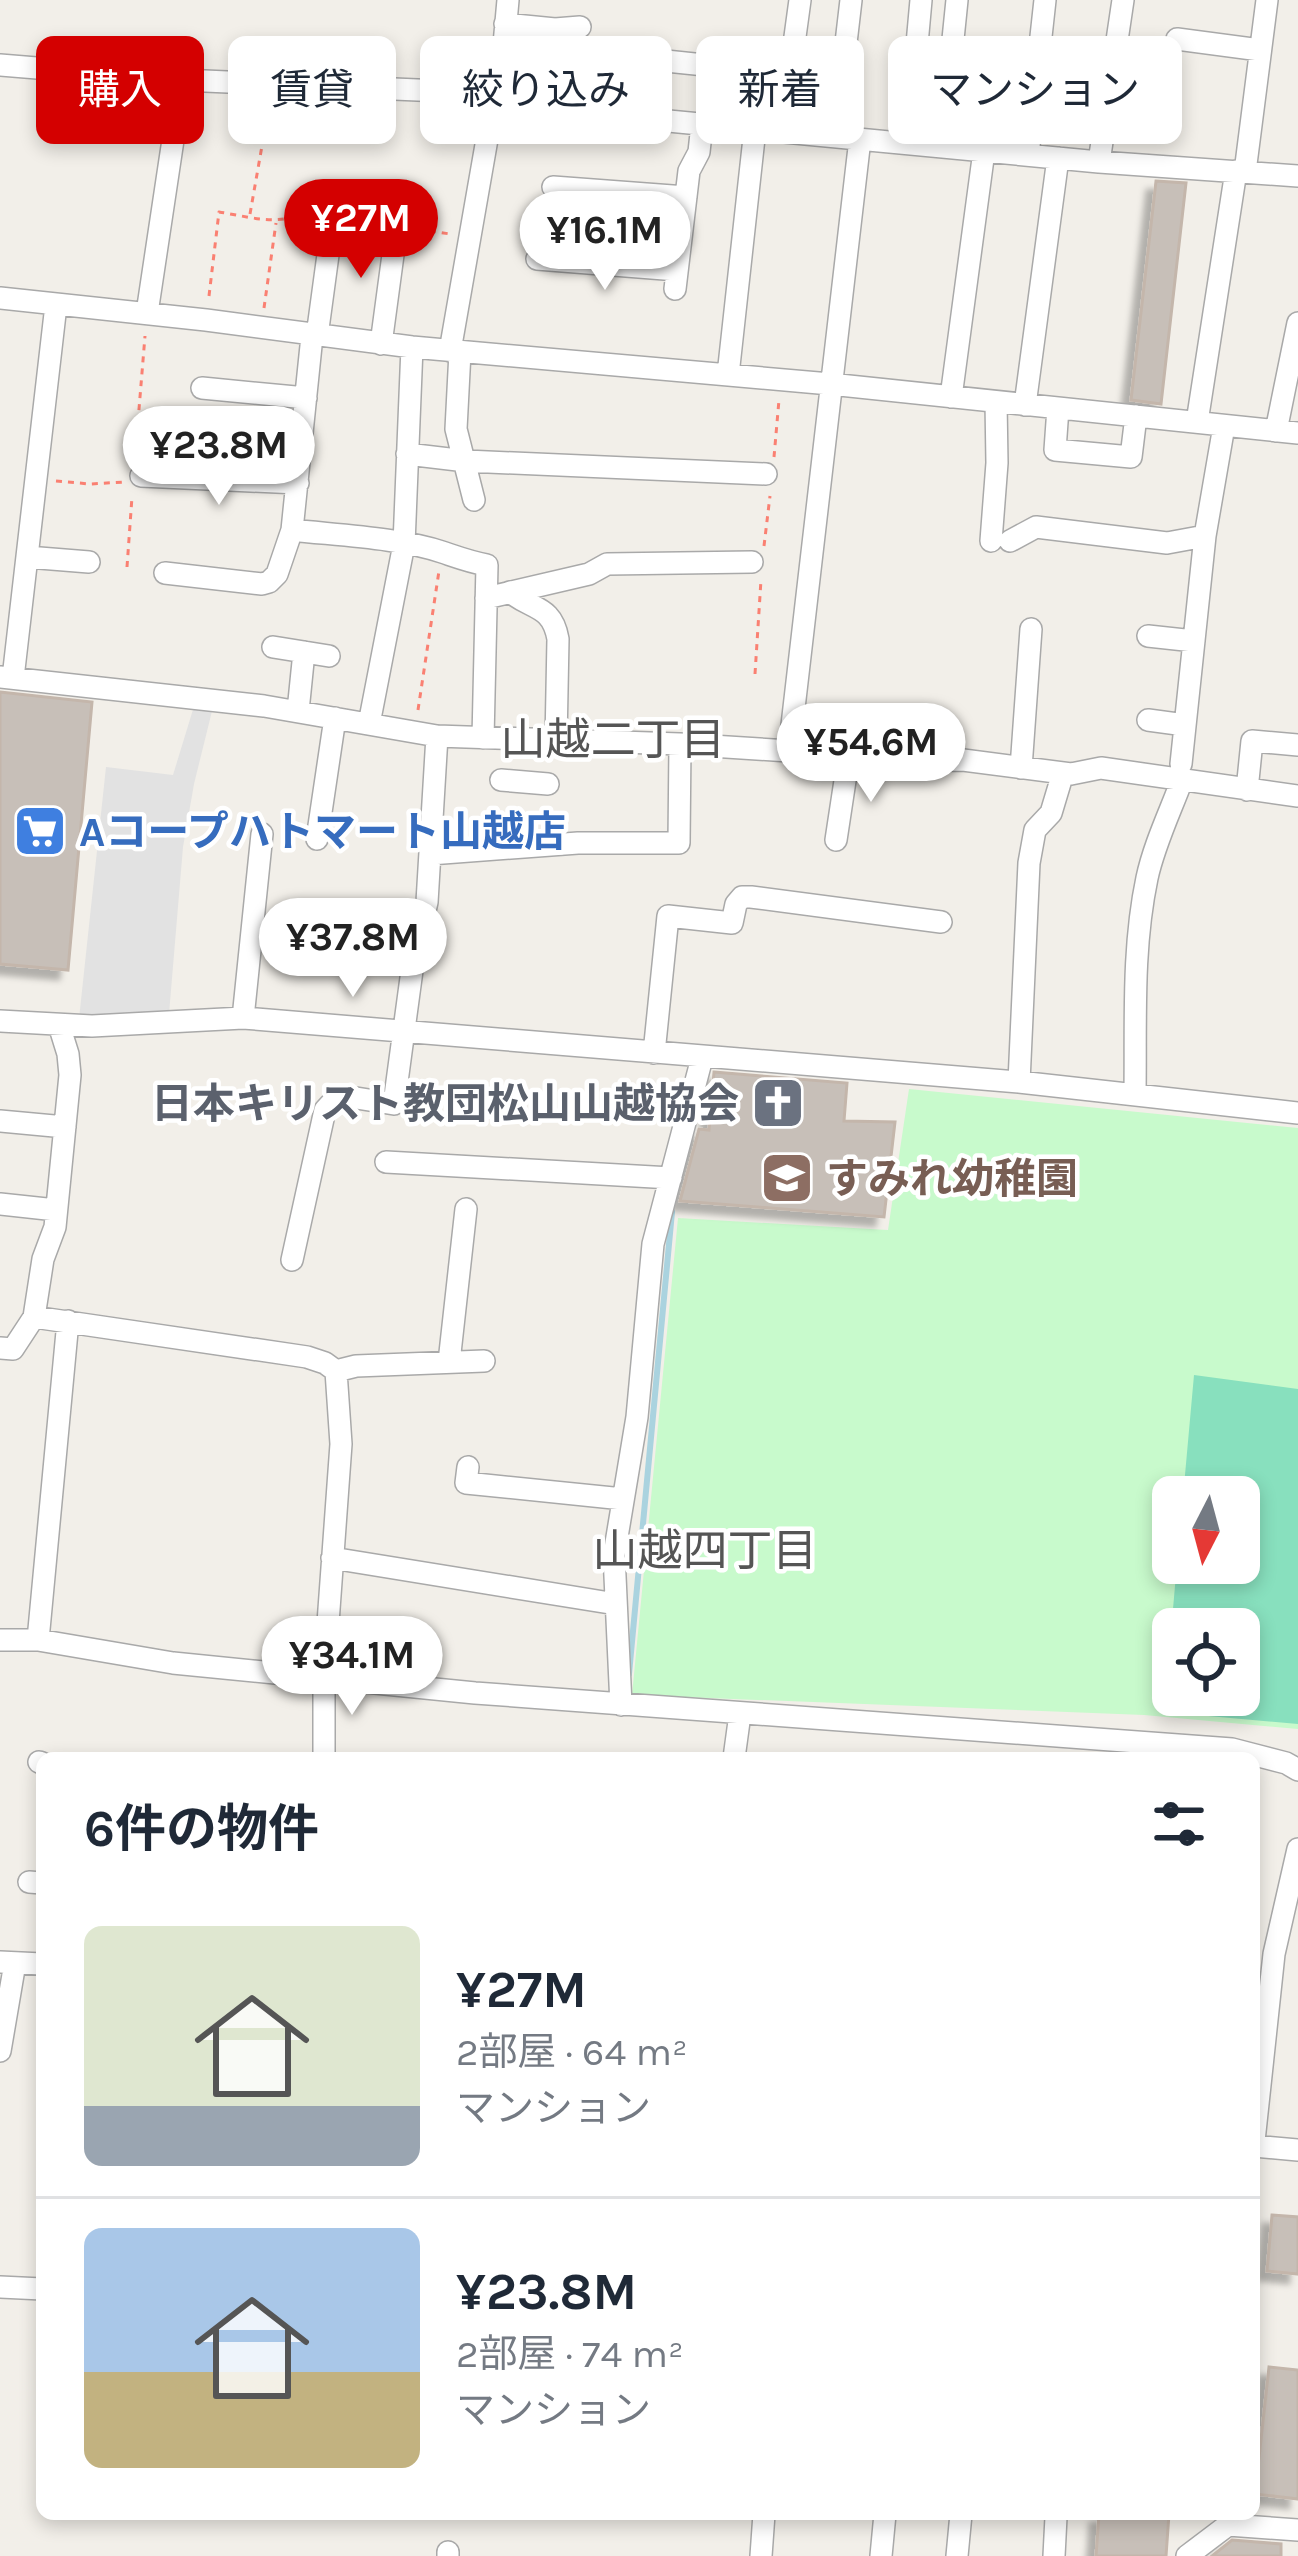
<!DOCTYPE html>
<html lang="ja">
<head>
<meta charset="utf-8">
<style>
	:root { --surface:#fff; --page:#f6f6f7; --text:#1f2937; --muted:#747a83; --line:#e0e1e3; --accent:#d40000 }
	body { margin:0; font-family:Karla,"Noto Sans JP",sans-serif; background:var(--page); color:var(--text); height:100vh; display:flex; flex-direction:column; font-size:45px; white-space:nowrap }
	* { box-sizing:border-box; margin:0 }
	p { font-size:39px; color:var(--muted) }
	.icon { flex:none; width:66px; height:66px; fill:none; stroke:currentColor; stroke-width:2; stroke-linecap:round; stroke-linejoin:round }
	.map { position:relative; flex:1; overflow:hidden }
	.drawer { position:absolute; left:36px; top:1752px; width:1224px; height:768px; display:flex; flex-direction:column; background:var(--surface); border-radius:18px; box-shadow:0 6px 18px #0003 }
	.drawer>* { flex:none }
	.banner { position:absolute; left:36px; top:36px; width:1227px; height:108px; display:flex; gap:24px }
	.needle { width:78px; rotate:186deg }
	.tools { position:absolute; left:1152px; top:1476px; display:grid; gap:24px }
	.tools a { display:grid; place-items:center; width:108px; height:108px; border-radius:18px; background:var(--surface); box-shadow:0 6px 18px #0003; font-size:60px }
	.price { position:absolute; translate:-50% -102px; padding:0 27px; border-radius:42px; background:#fff; color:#222; font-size:39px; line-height:78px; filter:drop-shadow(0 3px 6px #0008) }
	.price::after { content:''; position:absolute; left:50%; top:72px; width:36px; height:27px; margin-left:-18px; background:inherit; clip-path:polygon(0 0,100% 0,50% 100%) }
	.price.current { background:var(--accent); color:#fff }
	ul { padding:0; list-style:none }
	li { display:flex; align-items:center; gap:36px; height:300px; padding:0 48px }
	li+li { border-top:3px solid var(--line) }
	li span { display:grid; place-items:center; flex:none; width:336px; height:240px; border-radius:18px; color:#555 }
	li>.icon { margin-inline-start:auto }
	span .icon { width:144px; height:144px; fill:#fffc; stroke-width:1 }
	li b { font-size:51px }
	h2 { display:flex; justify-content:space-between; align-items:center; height:144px; padding:0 48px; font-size:51px }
	.tag { padding:0 42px; border-radius:18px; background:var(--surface); box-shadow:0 6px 18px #0003; font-size:42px; line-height:108px }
	.tag.current { background:var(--accent); color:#fff }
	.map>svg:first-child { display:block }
</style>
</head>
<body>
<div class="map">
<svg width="1298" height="2556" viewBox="0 0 1298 2556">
	<defs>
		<filter id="shadow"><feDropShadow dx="-9" dy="9" stdDeviation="3" flood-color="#0004"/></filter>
	</defs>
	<rect width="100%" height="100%" fill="#f2efe9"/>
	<path fill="#c8facc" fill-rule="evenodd" d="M909,1089L1298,1128V1729L1144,1715L632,1695L678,1218L888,1230ZM1173,1497H1239V1563H1173ZM1173,1629H1239V1695H1173Z"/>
	<path fill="#88e0be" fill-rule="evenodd" d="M1194,1375L1298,1389V1724L1164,1712L1177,1563H1239V1497H1183ZM1173,1629H1239V1695H1173Z"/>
	<path fill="#e2e2e2" d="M195,703L213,707L194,784L183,847L169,1014L79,1019L106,767L173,775Z"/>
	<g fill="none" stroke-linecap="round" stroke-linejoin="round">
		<path stroke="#aad3df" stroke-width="6" d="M629,1674L672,1212"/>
	</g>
	<path fill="#c7bfb8" stroke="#c4b6ab" stroke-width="3" filter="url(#shadow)" d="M1156,181L1186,183L1161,404L1131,400Z
		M0,692L92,702L68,970L0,964Z
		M714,1072L847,1083L844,1121L895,1122L884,1217L680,1201L699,1129L709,1130Z
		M1272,2215L1298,2217V2274L1267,2271Z
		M1269,2367L1298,2370V2499L1255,2494Z
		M1099,2514H1169L1166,2556H1096Z
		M1232,2540L1281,2544V2556H1212Z"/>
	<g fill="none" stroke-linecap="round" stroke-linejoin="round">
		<g stroke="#a9a9a9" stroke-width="24">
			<path id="minor" d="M505,24L555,29L580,27
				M1177,39L1260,50
				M647,59L790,74
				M0,65L182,80L441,91L637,118L1099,162L1298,176
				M499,100L508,0
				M782,132L800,0
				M835,137L851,0
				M908,144L921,0
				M942,147L957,0
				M1028,155L1045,0
				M1099,162L1123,0
				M1245,172L1267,0
				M553,187L686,197
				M537,259L677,270
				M675,289L689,171L699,152L702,124
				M0,298L206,320L412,347L830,384L1298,433
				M147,313L182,80
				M317,336L333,218
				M381,344L397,225
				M450,351L494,99
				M460,352L456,429L474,500
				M728,375L755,129
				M202,388L306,398
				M951,397L984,151
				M1025,405L1058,158
				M1058,408L1055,450L1131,457L1136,416
				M1197,422L1236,171
				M1276,431L1298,323
				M407,454L466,461L766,474
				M141,476L298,483
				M292,530C335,535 402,538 442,552C457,557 470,562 487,565L483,738
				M991,541L997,463L996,402
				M1010,541L1036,527L1167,543L1205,536
				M27,557L89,562
				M165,573L262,584L269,582L277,574L292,530L312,336
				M510,592C532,610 552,605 558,639L556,741
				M486,598L589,574L607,564L752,562
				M1148,636L1194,641
				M273,647L329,656
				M0,677L264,706L437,736L680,744L789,751L848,761L963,760L1071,774L1101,768L1298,796
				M13,678L56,305
				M298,711L304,652
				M1148,720L1185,725
				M369,724L404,544L412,347
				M789,751L860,139
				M1181,764L1205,536L1224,426
				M1021,768L1031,629
				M501,780L548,784
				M1247,790L1252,741L1298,745
				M317,839L335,718
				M836,840L848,761
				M430,854L578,843H679L680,744
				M243,1018L262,834
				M0,1021L92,1026L243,1018L1019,1082L1298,1113
				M654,1053L668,916L732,923L736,904L742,897H751L941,922
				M1019,1082L1029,863L1035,830L1051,813L1063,773
				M1135,1094C1136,1022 1132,949 1147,878C1154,845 1170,812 1182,780
				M0,1121L65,1127
				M386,1162L671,1178
				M0,1204L56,1210
				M292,1260L325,1110L336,1098L350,1097L394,1104L413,963L427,902L437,736
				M34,1317L43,1259L55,1227L70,1075L68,1054L59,1025
				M0,1348L13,1349L34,1317L307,1357L325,1363L336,1371L356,1366L484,1361
				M449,1362L466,1209
				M468,1467L466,1483L623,1499
				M332,1558L616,1604
				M0,1640H38L173,1663L475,1693L1232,1749L1286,1763L1298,1770
				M38,1640L68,1321
				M621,1705L614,1555L637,1417L653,1244L702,1058
				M324,1758V1678L341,1444L336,1371
				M734,1758L740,1714
				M39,1762L42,1763
				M29,1882L42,1883
				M0,1962L42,1964
				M0,2051L15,1963
				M1254,2141L1274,1954L1298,1849
				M1254,2146L1298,2150
				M0,2287L42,2289
				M1229,2514L1228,2525L1298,2530
				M448,2552V2556
				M761,2556L764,2514
				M881,2556L885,2514
				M957,2556L961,2514
				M1054,2556L1056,2517
				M1187,2556L1228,2525"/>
		</g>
		<path stroke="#fa8072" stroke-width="3" stroke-dasharray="6 6" stroke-linecap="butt" d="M250,214L269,106
			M352,220L379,223
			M418,229L450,234
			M209,296L219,212C239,215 264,222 284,219C295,217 302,211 314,212
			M264,308L276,223
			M774,457L779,400
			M135,458L145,336
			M56,481L90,484L124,482
			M764,546L770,496
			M127,567L132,497
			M755,674L761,580
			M418,710L439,571"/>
		<use href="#minor" stroke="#fff" stroke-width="21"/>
	</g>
	<defs>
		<g id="supermarket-square" transform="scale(2.7)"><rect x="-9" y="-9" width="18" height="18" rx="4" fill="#3f7fe0" stroke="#fff"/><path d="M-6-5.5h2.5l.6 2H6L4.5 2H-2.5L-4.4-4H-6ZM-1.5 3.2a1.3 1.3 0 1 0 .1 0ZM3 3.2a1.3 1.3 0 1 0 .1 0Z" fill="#fff"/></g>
		<g id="church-square" transform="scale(2.7)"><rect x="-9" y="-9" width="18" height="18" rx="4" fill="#6b7280" stroke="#fff"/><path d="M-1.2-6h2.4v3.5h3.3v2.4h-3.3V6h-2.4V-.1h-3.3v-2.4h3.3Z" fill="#fff"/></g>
		<g id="school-square" transform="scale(2.7)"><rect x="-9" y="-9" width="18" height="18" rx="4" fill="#8d6e63" stroke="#fff"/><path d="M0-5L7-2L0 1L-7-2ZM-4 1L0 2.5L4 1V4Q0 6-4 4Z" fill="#fff"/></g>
	</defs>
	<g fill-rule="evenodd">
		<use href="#supermarket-square" x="40" y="831"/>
		<use href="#church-square" x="778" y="1103"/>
		<use href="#school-square" x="787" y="1178"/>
	</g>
	<g text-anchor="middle" stroke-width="9" stroke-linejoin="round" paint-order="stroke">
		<g font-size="42" font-weight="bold" fill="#366cbe" stroke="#fff" text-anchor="start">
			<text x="79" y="846">Aコープハトマート山越店</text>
		</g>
		<g font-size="42" font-weight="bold" fill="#5b616d" stroke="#fff" text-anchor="end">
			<text x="739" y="1118">日本キリスト教団松山山越協会</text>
		</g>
		<g font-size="42" font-weight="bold" fill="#785e54" stroke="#fff" text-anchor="start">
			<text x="826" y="1193">すみれ幼稚園</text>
		</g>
		<g font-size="45" fill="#555" stroke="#fff">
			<text x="613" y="755">山越二丁目</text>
			<text x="705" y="1566">山越四丁目</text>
		</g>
	</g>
</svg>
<div class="tools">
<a><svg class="needle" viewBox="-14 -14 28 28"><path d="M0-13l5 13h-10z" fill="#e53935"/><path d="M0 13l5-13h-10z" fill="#747a83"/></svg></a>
<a><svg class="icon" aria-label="locate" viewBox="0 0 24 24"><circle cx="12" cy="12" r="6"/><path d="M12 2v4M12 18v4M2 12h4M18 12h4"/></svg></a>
</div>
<b class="price current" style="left:361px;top:281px">¥27M</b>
<b class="price" style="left:605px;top:293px">¥16.1M</b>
<b class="price" style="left:219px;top:508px">¥23.8M</b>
<b class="price" style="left:871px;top:805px">¥54.6M</b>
<b class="price" style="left:353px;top:1000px">¥37.8M</b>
<b class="price" style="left:352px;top:1718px">¥34.1M</b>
<div class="banner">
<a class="tag current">購入</a>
<a class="tag">賃貸</a>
<a class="tag">絞り込み</a>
<a class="tag">新着</a>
<a class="tag">マンション</a>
</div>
<section class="drawer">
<h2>6件の物件<svg class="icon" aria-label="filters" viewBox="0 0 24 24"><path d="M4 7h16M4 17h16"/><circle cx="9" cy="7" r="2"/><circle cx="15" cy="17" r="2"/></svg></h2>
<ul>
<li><span style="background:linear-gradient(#dfe7d0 75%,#9aa5b1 0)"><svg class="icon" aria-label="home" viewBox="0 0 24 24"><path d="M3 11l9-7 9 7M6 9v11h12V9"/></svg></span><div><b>¥27M</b><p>2部屋 · 64 m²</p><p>マンション</p></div></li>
<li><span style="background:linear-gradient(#a9c7e8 60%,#c2b280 0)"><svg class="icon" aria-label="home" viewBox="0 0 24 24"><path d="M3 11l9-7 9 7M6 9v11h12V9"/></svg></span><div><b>¥23.8M</b><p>2部屋 · 74 m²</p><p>マンション</p></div></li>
</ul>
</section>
</div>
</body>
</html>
